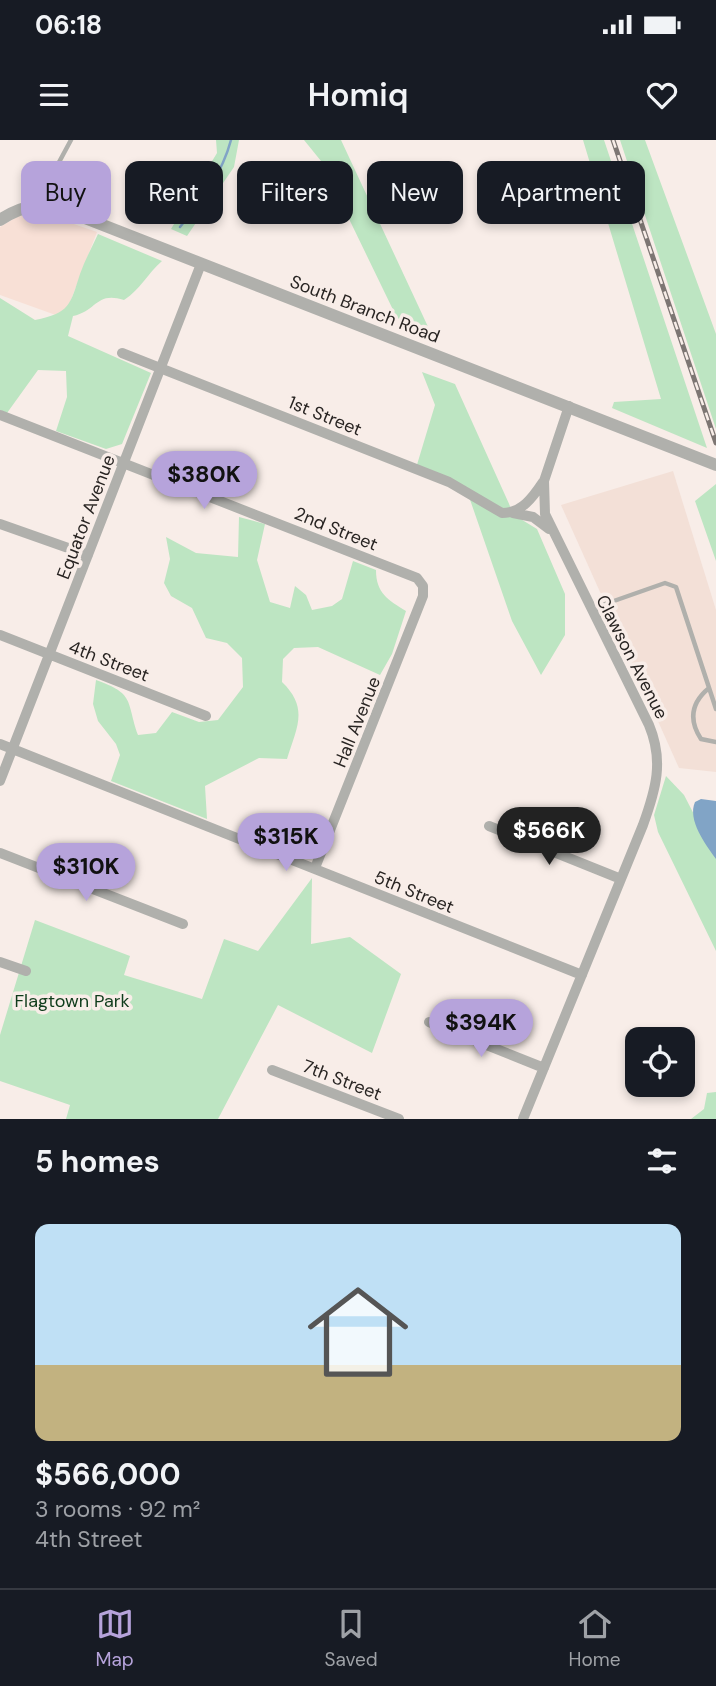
<!DOCTYPE html>
<html lang="en">
<head>
<meta charset="utf-8">
<style>
	:root { --surface:#171b24; --page:#242831; --text:#f1f3f6; --muted:#9ea1a6; --line:#363941; --accent:#b6a3db }
	body { margin:0; font-family:"DM Sans",sans-serif; background:var(--page); color:var(--text); height:100vh; display:flex; flex-direction:column; font-size:26px; white-space:nowrap }
	* { box-sizing:border-box; margin:0 }
	p { font-size:23px; color:var(--muted) }
	.icon { flex:none; width:38px; height:38px; fill:none; stroke:currentColor; stroke-width:2; stroke-linecap:round; stroke-linejoin:round }
	.map { position:relative; height:979px; overflow:hidden }
	.panel { display:flex; flex-direction:column; background:var(--surface); flex:1 }
	.panel>* { flex:none }
	.banner { position:absolute; left:21px; top:21px; width:676px; height:63px; display:flex; gap:14px }
	.fabs { position:absolute; left:625px; top:887px; display:grid; gap:14px }
	.fabs a { display:grid; place-items:center; width:70px; height:70px; border-radius:14px; background:var(--surface); box-shadow:0 4px 10px #0003; font-size:35px }
	.price { position:absolute; translate:-50% -60px; padding:0 16px; border-radius:24px; background:var(--accent); color:#111; font-size:23px; line-height:46px; filter:drop-shadow(0 2px 4px #0008) }
	.price::after { content:''; position:absolute; left:50%; top:42px; width:21px; height:16px; margin-left:-10px; background:inherit; clip-path:polygon(0 0,100% 0,50% 100%) }
	.price.on { background:#222; color:#fff }
	ul { padding:0; list-style:none }
	li { display:grid; align-content:center; gap:14px; height:371px; padding:0 35px }
	li+li { border-top:2px solid var(--line) }
	li span { display:grid; place-items:center; height:217px; border-radius:14px; color:#555 }
	li>.icon { margin-inline-start:auto }
	span .icon { width:126px; height:126px; fill:#fffc; stroke-width:1 }
	li b { font-size:30px }
	h2 { display:flex; justify-content:space-between; align-items:center; height:84px; padding:0 35px; font-size:30px }
	.pill { padding:0 24px; border-radius:14px; background:var(--surface); box-shadow:0 4px 10px #0003; font-size:24px; line-height:63px }
	.pill.on { background:var(--accent); color:#111 }
	.status { display:flex; justify-content:space-between; align-items:center; height:49px; padding:0 35px; background:var(--surface); direction:ltr }
	.status svg { height:19px; fill:currentColor }
	header { display:flex; justify-content:space-between; align-items:center; height:91px; padding:0 35px; background:var(--surface); font-size:32px; font-weight:600 }
	.tab-bar { display:flex; justify-content:space-around; align-items:center; height:98px; border-top:2px solid var(--line); background:var(--surface); font-size:19px; color:var(--muted) }
	.tab-bar a { display:grid; justify-items:center; gap:4px }
	.tab-bar .on { color:var(--accent) }
	.map>svg:first-child { display:block }
</style>
</head>
<body>
<div class="status"><b>06:18</b><svg viewBox="0 0 49 12"><path d="M0 12V9h3v3zM5 12V6h3v6zM10 12V3h3v9zM15 12V0h3v12zM26 1h20v11H26zM47 4h2v5h-2z"/></svg></div>
<header><svg class="icon" aria-label="menu" viewBox="0 0 24 24"><path d="M4 6h16M4 12h16M4 18h16"/></svg>Homiq<svg class="icon" aria-label="heart" viewBox="0 0 24 24"><path d="M12 20l-8-8c-3-5 5-10 8-4 3-6 11-1 8 4z"/></svg></header>
<div class="map">
<svg width="716" height="979" viewBox="0 0 716 979">
	<rect width="100%" height="100%" fill="#f8ede8"/>
	<path fill="#f8e0d6" d="M39,72L97,92L64,178L0,155V87L19,76Z"/>
	<path fill="#f3e0d7" d="M673,331L716,470V632L679,628L561,365Z"/>
	<path fill="#bde5c2" d="M216,0H239L234,27L187,96L171,89L217,13Z
		M304,0H341L430,191L397,178L321,21Z
		M583,0H604L707,308L612,268L614,262L661,259Z
		M620,0H645L716,194V289Z
		M98,94L162,121C147,134 141,149 124,160C96,151 97,171 73,176L68,196L151,233L122,304L106,309L56,291L67,257L66,231L38,230L7,273L0,270V158L35,180C70,173 70,165 80,134C85,120 92,107 98,94Z
		M422,232L455,244L514,375L537,389L565,454V495L541,535L512,481L466,348L416,328L435,265Z
		M716,344V421L695,361Z
		M239,377L265,384L257,420L270,462L290,468L295,446L306,455L312,470L332,466L342,459L353,421L376,430C376,453 388,460 406,471L392,514L380,535L318,507L294,508L283,519L282,542C309,568 297,587 287,619L259,618L205,646L207,679L111,641L120,615L116,604L98,581L93,564L96,540C135,554 126,560 138,595L156,593L172,572L199,582L218,580L243,547L242,518L227,503L206,498L192,468L171,456L164,443L170,419L166,397L196,413L238,417Z
		M666,636L684,655L716,717V811L658,692L654,675Z
		M312,738L311,804L350,797L401,834L372,913L278,865L218,979H66L70,965L0,941V895L35,780L130,816L124,835L202,859L224,799L258,811Z
		M716,952V979H691L704,969L707,953Z"/>
	<path fill="#81a4c6" d="M701,659L716,661V719C706,705 687,680 695,662Z"/>
	<g fill="none" stroke-linecap="round" stroke-linejoin="round">
		<path stroke="#81a4c6" stroke-width="2.5" d="M180,87C202,60 222,34 231,0"/>
		<path stroke="#b0b0ac" stroke-width="4.5" d="M42,64L44,50L71,0
			M591,469L665,443L676,447L716,569
			M709,548C692,562 688,579 701,599L716,602"/>
		<path stroke="#b0b0ac" stroke-width="10" d="M122,213L449,342L502,373C522,373 533,357 543,342
			M0,275L417,438L423,446V456L315,728
			M513,373L533,377L549,389
			M0,384L88,415
			M0,495L206,576
			M0,604L582,835
			M0,641L201,124
			M489,686L621,739
			M0,713L183,784
			M0,822L26,831
			M429,882L544,928
			M272,930L399,979
			M523,979L643,685C656,649 664,621 649,585L545,374L544,341L569,266"/>
		<path stroke="#b0b0ac" stroke-width="12" d="M0,80C24,64 40,63 67,71L716,325"/>
		<g stroke="#7d7673" stroke-width="5">
			<path id="rail" d="M613,0L716,303"/>
		</g>
		<use href="#rail" stroke="#f8ede8" stroke-width="2.5" stroke-dasharray="8" stroke-linecap="butt"/>
	</g>
	<g text-anchor="middle" stroke-width="7" stroke-linejoin="round" paint-order="stroke">
		<g font-size="18" fill="#282422" stroke="#f8ede8">
			<text transform="translate(365 169) rotate(21)" y="6">South Branch Road</text>
			<text transform="translate(325 276) rotate(22)" y="6">1st Street</text>
			<text transform="translate(86 377) rotate(-69)" y="6">Equator Avenue</text>
			<text transform="translate(336 389) rotate(22)" y="6">2nd Street</text>
			<text transform="translate(632 517) rotate(63)" y="6">Clawson Avenue</text>
			<text transform="translate(109 521) rotate(21)" y="6">4th Street</text>
			<text transform="translate(357 582) rotate(-68)" y="6">Hall Avenue</text>
			<text transform="translate(414 752) rotate(22)" y="6">5th Street</text>
			<text transform="translate(342 940) rotate(21)" y="6">7th Street</text>
		</g>
		<g font-size="18" fill="#0f3c1b" stroke="#f8ede8">
			<text x="72" y="867">Flagtown Park</text>
		</g>
	</g>
</svg>
<div class="fabs">
<a><svg class="icon" aria-label="locate" viewBox="0 0 24 24"><circle cx="12" cy="12" r="6"/><path d="M12 2v4M12 18v4M2 12h4M18 12h4"/></svg></a>
</div>
<b class="price" style="left:204px;top:371px">$380K</b>
<b class="price on" style="left:549px;top:727px">$566K</b>
<b class="price" style="left:286px;top:733px">$315K</b>
<b class="price" style="left:86px;top:763px">$310K</b>
<b class="price" style="left:481px;top:919px">$394K</b>
<div class="banner">
<a class="pill on">Buy</a>
<a class="pill">Rent</a>
<a class="pill">Filters</a>
<a class="pill">New</a>
<a class="pill">Apartment</a>
</div>
</div>
<section class="panel">
<h2>5 homes<svg class="icon" aria-label="filters" viewBox="0 0 24 24"><path d="M4 7h16M4 17h16"/><circle cx="9" cy="7" r="2"/><circle cx="15" cy="17" r="2"/></svg></h2>
<ul>
<li><span style="background:linear-gradient(#bfe0f5 65%,#c2b280 0)"><svg class="icon" aria-label="home" viewBox="0 0 24 24"><path d="M3 11l9-7 9 7M6 9v11h12V9"/></svg></span><div><b>$566,000</b><p>3 rooms · 92 m²</p><p>4th Street</p></div></li>
</ul>
</section>
<nav class="tab-bar">
<a class="on"><svg class="icon" aria-label="map" viewBox="0 0 24 24"><path d="M3 6l6-2 6 2 6-2v14l-6 2-6-2-6 2zM9 4v14M15 6v14"/></svg>Map</a>
<a><svg class="icon" aria-label="saved" viewBox="0 0 24 24"><path d="M7 4h10v16l-5-4-5 4z"/></svg>Saved</a>
<a><svg class="icon" aria-label="home" viewBox="0 0 24 24"><path d="M3 11l9-7 9 7M6 9v11h12V9"/></svg>Home</a>
</nav>
</body>
</html>
